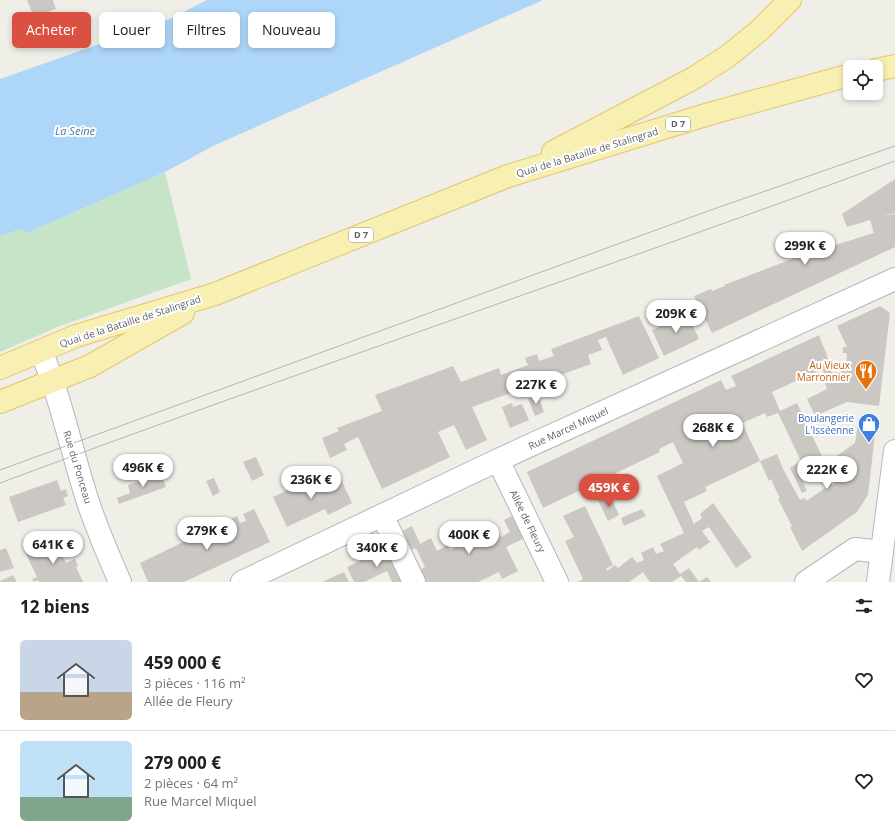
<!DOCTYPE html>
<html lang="fr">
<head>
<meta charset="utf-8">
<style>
	:root { --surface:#fff; --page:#f2f2f2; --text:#202124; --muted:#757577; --line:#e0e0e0; --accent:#da5142 }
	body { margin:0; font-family:"Open Sans",sans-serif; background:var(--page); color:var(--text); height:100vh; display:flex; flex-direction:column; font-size:15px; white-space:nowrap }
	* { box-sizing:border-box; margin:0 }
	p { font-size:13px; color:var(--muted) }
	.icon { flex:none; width:22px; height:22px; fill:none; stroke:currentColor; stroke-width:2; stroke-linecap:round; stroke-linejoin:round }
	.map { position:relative; height:582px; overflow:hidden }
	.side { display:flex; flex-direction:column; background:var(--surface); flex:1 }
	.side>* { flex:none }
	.top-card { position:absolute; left:12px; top:12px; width:400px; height:36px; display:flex; gap:8px }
	.fabs { position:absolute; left:843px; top:60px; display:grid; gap:8px }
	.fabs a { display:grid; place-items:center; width:40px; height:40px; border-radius:6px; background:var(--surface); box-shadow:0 2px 6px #0003; font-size:20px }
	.price { position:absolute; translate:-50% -34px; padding:0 9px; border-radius:14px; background:#fff; color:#222; font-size:13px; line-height:26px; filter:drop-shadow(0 1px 2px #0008) }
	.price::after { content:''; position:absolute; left:50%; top:24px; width:12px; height:9px; margin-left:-6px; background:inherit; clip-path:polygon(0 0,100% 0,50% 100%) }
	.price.current { background:var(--accent); color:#fff }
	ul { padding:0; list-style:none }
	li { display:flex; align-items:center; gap:12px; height:100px; padding:0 20px }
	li+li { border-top:1px solid var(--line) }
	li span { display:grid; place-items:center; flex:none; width:112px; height:80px; border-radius:6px; color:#555 }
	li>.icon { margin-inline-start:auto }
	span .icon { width:48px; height:48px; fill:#fffc; stroke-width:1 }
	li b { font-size:17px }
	h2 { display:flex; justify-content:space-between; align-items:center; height:48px; padding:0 20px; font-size:17px }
	.chip { padding:0 14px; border-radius:6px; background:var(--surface); box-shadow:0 2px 6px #0003; font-size:14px; line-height:36px }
	.chip.current { background:var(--accent); color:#fff }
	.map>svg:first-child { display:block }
</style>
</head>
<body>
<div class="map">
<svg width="895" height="582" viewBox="0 0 895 582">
	<rect width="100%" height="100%" fill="#efeee7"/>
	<path fill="#c6e4c7" d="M165,172L191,279L60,326L0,352V236L21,229L27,233Z"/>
	<path fill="#aed6f8" d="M207,0H543L213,146L165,172L27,233L21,229L0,236V79L168,20Z"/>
	<path fill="#cbc8c4" d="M27,0H53L56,9L34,17Z
		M895,179V213L882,216L895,214V247L712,333L694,296L711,289L712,291L725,286L724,285L800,256L874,233L870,220L847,227L842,214Z
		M880,306L890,313L879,406L847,402L815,416L807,399L827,389L824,380L827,378L822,369L772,392L780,411L797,403L826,465L823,467L826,474L811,480L808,474L801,477L807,491L802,493L790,468L801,461L778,413L767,417L765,413L742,423L760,461L705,487L707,491L684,502L694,524L702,518L700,514L713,503L752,557L736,568L709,527L702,531L710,542L699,550L697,547L673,564L680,574L689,568L699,582L707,577L711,582H686L681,576L672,582H650L643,572L629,582H578L583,579L565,541L574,537L563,516L585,506L613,565L606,569L607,571L615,565L618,568L632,557L637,563L644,560L641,553L653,547L656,554L664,551L660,544L684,533L657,476L683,463L673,442L659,449L660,452L543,508L527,472L721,380L726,390L736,386L731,376L819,335L826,353L832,373L846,370L847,353H843V347H847L837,326Z
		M685,309L699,339L664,356L652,330L682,316L680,312Z
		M639,316L659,358L623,375L606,337L598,340L602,350L588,355L591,364L472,407L487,440L466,450L454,425L438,432L450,457L382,489L358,437L344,444L347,450L330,458L322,438L339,431L337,428L382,411L375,395L453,366L461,382L499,368L501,375L528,365L525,358L537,354L539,361L554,356L551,349Z
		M538,395L544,412L535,416L528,399Z
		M512,403L513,407L522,404L529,420L510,428L502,407Z
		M858,423L876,425L868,495L857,512L802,551L790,527L792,526L778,499L780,498L772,482H773L771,479L769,481L760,461L777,454L784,471L800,500L805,498L806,501L827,487L829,483L833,485L835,483L831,480L833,465L837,462L834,458L855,443Z
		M256,457L264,475L252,481L243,462Z
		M161,474L166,487L119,504L117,498L130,493L128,485Z
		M340,477L352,503L328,515L325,509L287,527L273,497L311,479L316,489Z
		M214,478L220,492L213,496L206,481Z
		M57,480L61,491L66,489L68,496L63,498L66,505L18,522L9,497Z
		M610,495L619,515L608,521L598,500Z
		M254,509L270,542L184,582H148L140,563L237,516L240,523L246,521L243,514Z
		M642,509L646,516L624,526L621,518Z
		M516,514L527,537L506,547L518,571L502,579L499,572L478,582H423L418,571L425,567L416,548L409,551L400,532L412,526L420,544L431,538L437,551L448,545L450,550L468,541L465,535L493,522L501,537L510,532L504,520Z
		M51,542L52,545L57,543L66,563L75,559L78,566L76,567L83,582H39L38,580L34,582L32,579L37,577L26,554Z
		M389,547L406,582H392L387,571L364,582H354L347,567Z
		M6,548L14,568L0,572V550Z
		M344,572L349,582H322Z
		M13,575L17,582H0V581Z"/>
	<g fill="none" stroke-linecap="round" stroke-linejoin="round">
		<g stroke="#b4b6ba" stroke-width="24">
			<path id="street" d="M41,351C62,401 72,454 89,505C98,531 109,557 120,582
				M498,460L557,582
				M382,515L414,582
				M242,582L498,460L895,279
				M806,582L855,549L882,552"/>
		</g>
		<g stroke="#b5b8bd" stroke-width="24">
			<path id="secondary" d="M878,582L895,451"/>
		</g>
		<g stroke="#e5c66a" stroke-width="24">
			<path id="primary" d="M876,70L895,66
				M553,152L694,78L728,56L760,30L790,0
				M0,368L76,336L215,294L508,176L709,114L850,75
				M0,402L90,366L183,313"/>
		</g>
		<use href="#street" stroke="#fff" stroke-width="22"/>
		<use href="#secondary" stroke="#fff" stroke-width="22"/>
		<use href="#primary" stroke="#f8efb3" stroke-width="22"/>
		<path stroke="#b5b5b6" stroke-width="1" d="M0,470L708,211L895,146
			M0,483C297,372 598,271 895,161"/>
	</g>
	<defs>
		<g id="restaurant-pin" transform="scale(1.15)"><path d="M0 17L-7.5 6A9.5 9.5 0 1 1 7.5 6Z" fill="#e8710a" stroke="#fff"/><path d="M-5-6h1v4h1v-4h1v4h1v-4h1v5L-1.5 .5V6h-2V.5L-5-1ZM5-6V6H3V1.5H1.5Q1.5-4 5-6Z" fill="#fff"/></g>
		<g id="shop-pin" transform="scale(1.15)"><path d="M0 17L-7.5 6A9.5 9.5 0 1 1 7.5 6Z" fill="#3f7fe0" stroke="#fff"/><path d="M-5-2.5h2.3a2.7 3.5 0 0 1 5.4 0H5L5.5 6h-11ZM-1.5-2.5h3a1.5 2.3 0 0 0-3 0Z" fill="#fff"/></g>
	</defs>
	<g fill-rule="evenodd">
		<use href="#restaurant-pin" x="866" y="371"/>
		<use href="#shop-pin" x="869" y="424"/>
	</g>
	<g text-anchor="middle" stroke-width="4" stroke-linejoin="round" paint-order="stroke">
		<g fill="#fff" stroke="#8e9094" stroke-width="1">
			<rect x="666" y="117" width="24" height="14" rx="3"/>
			<rect x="349" y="228" width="24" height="14" rx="3"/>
		</g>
		<g font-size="9" font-weight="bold" fill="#5e6166">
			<text x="678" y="127">D 7</text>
			<text x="361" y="238">D 7</text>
		</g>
		<g font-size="10" fill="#5e6166" stroke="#fff">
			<text transform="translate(587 152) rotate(-17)" y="4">Quai de la Bataille de Stalingrad</text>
			<text transform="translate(130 321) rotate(-18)" y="4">Quai de la Bataille de Stalingrad</text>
			<text transform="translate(568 428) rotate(-25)" y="4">Rue Marcel Miquel</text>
			<text transform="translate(78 467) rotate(73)" y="4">Rue du Ponceau</text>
			<text transform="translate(528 521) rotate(64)" y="4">Allée de Fleury</text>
		</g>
		<g font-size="10" fill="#c56008" stroke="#fff" text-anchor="end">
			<text x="850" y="369">Au Vieux<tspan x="850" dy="12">Marronnier</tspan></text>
		</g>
		<g font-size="10" fill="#366cbe" stroke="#fff" text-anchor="end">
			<text x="854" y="422">Boulangerie<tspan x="854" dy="12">L'Isséenne</tspan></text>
		</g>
		<g font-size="11" font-style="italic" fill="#4c77a9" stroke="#fff">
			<text x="75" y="135">La Seine</text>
		</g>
	</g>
</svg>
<div class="fabs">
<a><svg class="icon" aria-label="locate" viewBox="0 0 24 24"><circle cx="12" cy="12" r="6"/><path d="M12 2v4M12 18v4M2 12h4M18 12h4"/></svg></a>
</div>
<b class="price" style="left:805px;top:266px">299K €</b>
<b class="price" style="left:676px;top:334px">209K €</b>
<b class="price" style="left:536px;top:405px">227K €</b>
<b class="price" style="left:713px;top:448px">268K €</b>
<b class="price" style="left:143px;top:488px">496K €</b>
<b class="price" style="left:827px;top:490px">222K €</b>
<b class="price" style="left:311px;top:500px">236K €</b>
<b class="price current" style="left:609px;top:508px">459K €</b>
<b class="price" style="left:207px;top:551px">279K €</b>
<b class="price" style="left:469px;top:555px">400K €</b>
<b class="price" style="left:53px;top:565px">641K €</b>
<b class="price" style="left:377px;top:568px">340K €</b>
<div class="top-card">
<a class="chip current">Acheter</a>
<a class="chip">Louer</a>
<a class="chip">Filtres</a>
<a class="chip">Nouveau</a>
</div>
</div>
<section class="side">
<h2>12 biens<svg class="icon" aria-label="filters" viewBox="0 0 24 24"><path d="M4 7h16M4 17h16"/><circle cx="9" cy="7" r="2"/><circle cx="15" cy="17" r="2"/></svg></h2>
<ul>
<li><span style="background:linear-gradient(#c9d6e8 65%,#b9a48a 0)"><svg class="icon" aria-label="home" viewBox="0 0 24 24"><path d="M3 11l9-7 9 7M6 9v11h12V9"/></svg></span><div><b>459 000 €</b><p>3 pièces · 116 m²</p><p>Allée de Fleury</p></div><svg class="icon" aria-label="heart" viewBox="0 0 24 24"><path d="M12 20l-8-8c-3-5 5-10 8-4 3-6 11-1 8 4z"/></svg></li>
<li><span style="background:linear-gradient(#bfe0f5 70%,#7fa58c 0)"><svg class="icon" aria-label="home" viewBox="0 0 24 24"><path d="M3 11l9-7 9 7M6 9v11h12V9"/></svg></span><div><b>279 000 €</b><p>2 pièces · 64 m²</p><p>Rue Marcel Miquel</p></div><svg class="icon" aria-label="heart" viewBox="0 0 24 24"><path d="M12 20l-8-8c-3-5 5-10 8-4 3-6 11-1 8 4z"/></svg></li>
</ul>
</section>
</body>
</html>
